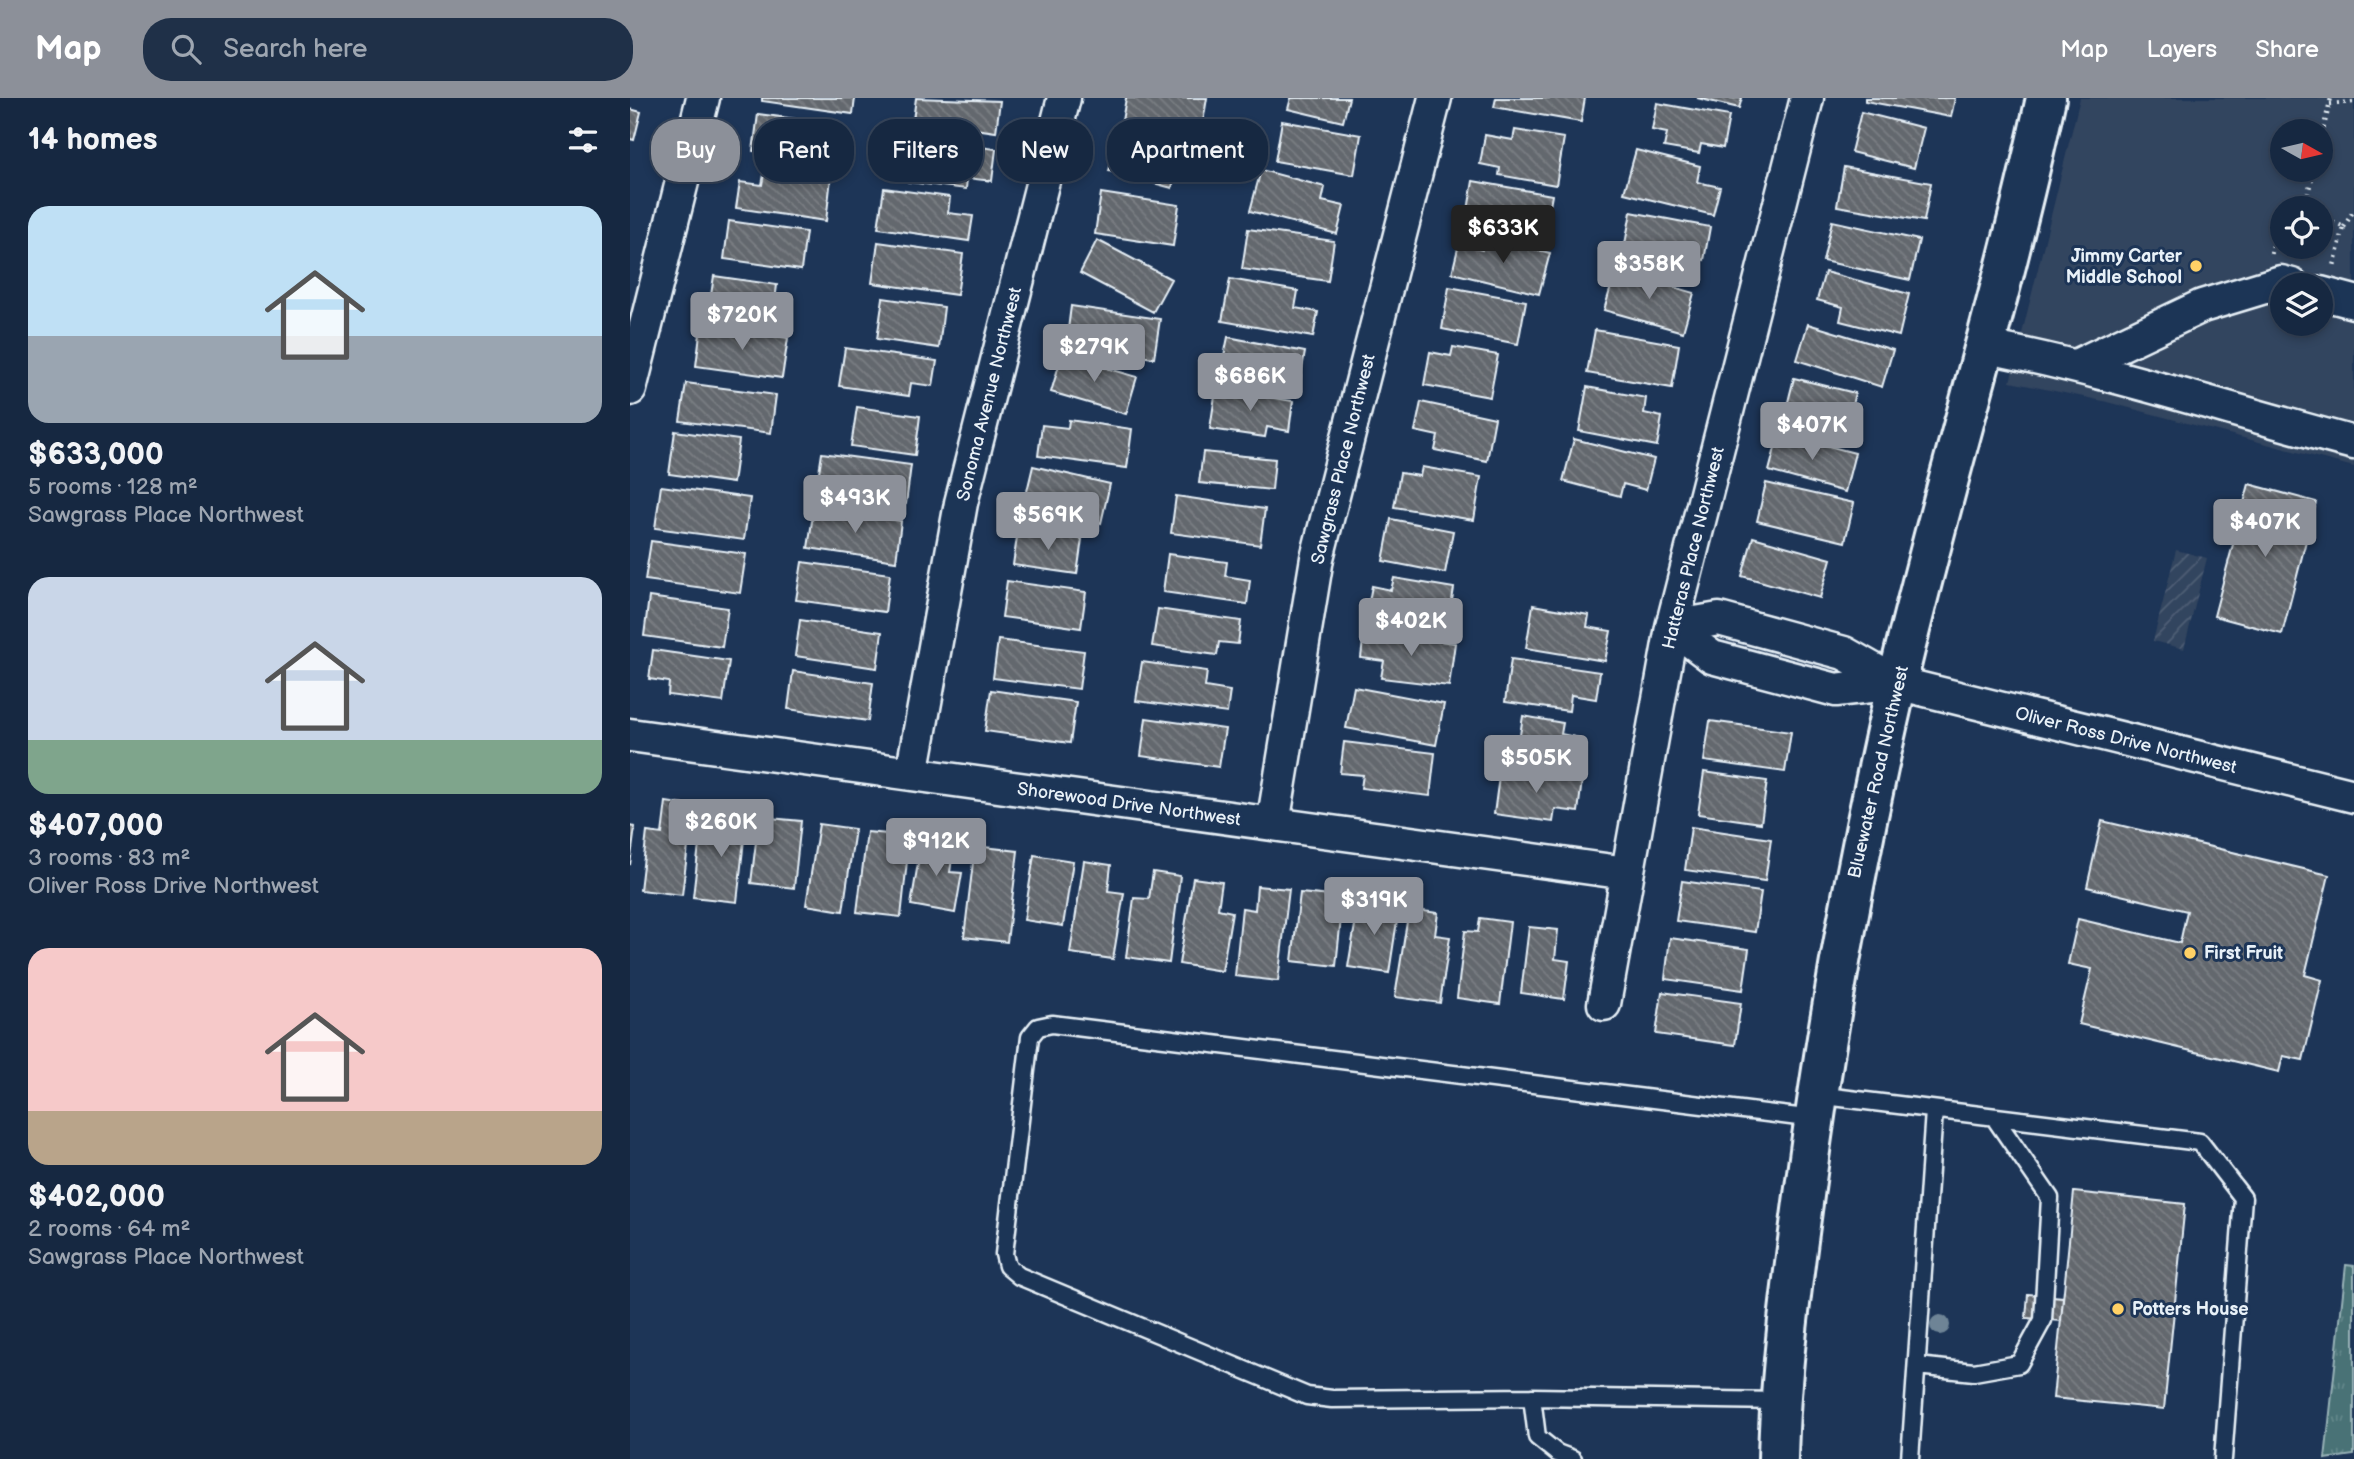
<!DOCTYPE html>
<html lang="en">
<head>
<meta charset="utf-8">
<style>
	:root { --surface:#162841; --page:#1f3048; --text:#f1f3f6; --muted:#9ea6b1; --line:#35445a; --accent:#8c9099 }
	body { margin:0; font-family:"Balsamiq Sans",sans-serif; background:var(--page); color:var(--text); height:100vh; display:flex; flex-direction:column; font-size:26px; white-space:nowrap }
	* { box-sizing:border-box; margin:0 }
	p { font-size:23px; color:var(--muted) }
	.icon { flex:none; width:38px; height:38px; fill:none; stroke:currentColor; stroke-width:2; stroke-linecap:round; stroke-linejoin:round }
	.map { position:relative; flex:1; overflow:hidden }
	.sheet { display:flex; flex-direction:column; background:var(--surface); width:630px }
	.sheet>* { flex:none }
	.top-card { position:absolute; left:21px; top:21px; width:665px; height:63px; display:flex; gap:14px }
	.needle { width:46px; rotate:98deg }
	.buttons { position:absolute; left:1640px; top:21px; display:grid; gap:14px }
	.buttons a { display:grid; place-items:center; width:63px; height:63px; border-radius:50%; background:var(--surface); box-shadow:0 4px 10px #0003,0 0 0 2px var(--line); font-size:35px }
	.price { position:absolute; translate:-50% -60px; padding:0 16px; border-radius:7px; background:var(--accent); color:#fff; font-size:23px; line-height:46px; filter:drop-shadow(0 2px 4px #0008) }
	.price::after { content:''; position:absolute; left:50%; top:42px; width:21px; height:16px; margin-left:-10px; background:inherit; clip-path:polygon(0 0,100% 0,50% 100%) }
	.price.on { background:#222; color:#fff }
	ul { padding:0; list-style:none }
	li { display:grid; align-content:center; gap:14px; height:371px; padding:0 28px }
	li span { display:grid; place-items:center; height:217px; border-radius:21px; color:#555 }
	li>.icon { margin-inline-start:auto }
	span .icon { width:126px; height:126px; fill:#fffc; stroke-width:1 }
	li b { font-size:30px }
	h2 { display:flex; justify-content:space-between; align-items:center; height:84px; padding:0 28px; font-size:30px }
	.chip { padding:0 24px; border-radius:28px; background:var(--surface); box-shadow:0 4px 10px #0003,0 0 0 2px var(--line); font-size:24px; line-height:63px }
	.chip.on { background:var(--accent); color:#fff }
	header { display:flex; align-items:center; gap:42px; box-sizing:border-box; height:98px; padding:0 35px; background:var(--accent); color:#fff }
	header strong { font-size:33px }
	nav { display:flex; gap:38px; margin-inline-start:auto; font-size:24px }
	.search { width:490px; height:63px; background:var(--page); display:flex; align-items:center; gap:18px; box-sizing:border-box; padding:0 24px; border-radius:28px; color:var(--muted); font-size:26px }
	main { display:flex; flex:1; min-height:0 }
	.map>svg:first-child { display:block }
</style>
</head>
<body>
<header>
<strong>Map</strong>
<div class="search"><svg class="icon" aria-label="search" viewBox="0 0 24 24"><circle cx="10" cy="10" r="6"/><path d="M15 15l6 6"/></svg>Search here</div>
<nav><a>Map</a><a>Layers</a><a>Share</a></nav>
</header>
<main>
<section class="sheet">
<h2>14 homes<svg class="icon" aria-label="filters" viewBox="0 0 24 24"><path d="M4 7h16M4 17h16"/><circle cx="9" cy="7" r="2"/><circle cx="15" cy="17" r="2"/></svg></h2>
<ul>
<li><span style="background:linear-gradient(#bfe0f5 60%,#9aa5b1 0)"><svg class="icon" aria-label="home" viewBox="0 0 24 24"><path d="M3 11l9-7 9 7M6 9v11h12V9"/></svg></span><div><b>$633,000</b><p>5 rooms · 128 m²</p><p>Sawgrass Place Northwest</p></div></li>
<li><span style="background:linear-gradient(#c9d6e8 75%,#7fa58c 0)"><svg class="icon" aria-label="home" viewBox="0 0 24 24"><path d="M3 11l9-7 9 7M6 9v11h12V9"/></svg></span><div><b>$407,000</b><p>3 rooms · 83 m²</p><p>Oliver Ross Drive Northwest</p></div></li>
<li><span style="background:linear-gradient(#f6c9c9 75%,#b9a48a 0)"><svg class="icon" aria-label="home" viewBox="0 0 24 24"><path d="M3 11l9-7 9 7M6 9v11h12V9"/></svg></span><div><b>$402,000</b><p>2 rooms · 64 m²</p><p>Sawgrass Place Northwest</p></div></li>
</ul>
</section>
<div class="map">
<svg width="1724" height="1361" viewBox="0 0 1724 1361">
	<defs>
		<pattern id="industrial-furrows" width="10" height="10" patternUnits="userSpaceOnUse" patternTransform="scale(1.75)"><rect width="10" height="10" fill="#32445e"/><path d="M-1 1l2-2M0 10L10 0M9 11l2-2" fill="none" stroke="#505f76"/></pattern>
		<pattern id="park-tufts" width="24" height="20" patternUnits="userSpaceOnUse" patternTransform="scale(1.75)"><rect width="24" height="20" fill="#497276"/><path d="M3 7l-1-3M5 7V3M7 7l1-3M15 17l-1-3M17 17v-4M19 17l1-3" fill="none" stroke="#63878a"/></pattern>
		<pattern id="building-back-hatch" width="6" height="6" patternUnits="userSpaceOnUse" patternTransform="scale(1.75)"><rect width="6" height="6" fill="#64686e"/><path d="M-1 5l2 2M0 0l6 6M5-1l2 2" fill="none" stroke="#7a7e83"/></pattern>
	</defs>
	<rect width="100%" height="100%" fill="#1d3557"/>
	<filter id="ink" filterUnits="userSpaceOnUse"><feTurbulence type="fractalNoise" baseFrequency=".0143" numOctaves="2"/><feDisplacementMap in="SourceGraphic" scale="14" xChannelSelector="R" yChannelSelector="G"/><feConvolveMatrix kernelMatrix="1 2 1 2 8 2 1 2 1" color-interpolation-filters="sRGB"/></filter>
	<g filter="url(#ink)">
		<path fill="#32445e" fill-rule="evenodd" d="M1450,0H1724V369L1473,303L1380,284ZM1652,33H1690V72H1652ZM1652,110H1690V149H1652ZM1652,187H1690V226H1652Z"/>
		<path fill="url(#industrial-furrows)" d="M1546,452L1577,460L1554,551L1523,543Z"/>
		<path fill="url(#park-tufts)" stroke="#98b2b7" stroke-width="2" d="M1716,1167L1724,1168V1357L1695,1361Z"/>
		<path fill="url(#building-back-hatch)" stroke="#e8f1f8" stroke-width="2" d="M132,0H225L223,16L132,3Z
			M286,0L370,3L366,34L283,22Z
			M496,0H577L571,36L492,23Z
			M661,0H719L713,24L658,11Z
			M866,0H955L951,24L864,9Z
			M1067,0H1112L1109,10Z
			M1235,0H1325L1321,19L1235,3Z
			M1027,5L1099,18L1093,50L1071,46L1069,55L1034,49L1037,35L1022,32Z
			M0,11L11,14L4,42L0,41Z
			M1231,14L1294,30L1284,70L1221,54Z
			M128,16L205,26L199,64L123,53Z
			M652,23L731,37L724,77L645,63Z
			M489,32L552,48L542,90L479,73Z
			M885,32L934,40L926,87L869,77L870,70L850,66L855,37L883,42Z
			M283,40L366,51L362,83L337,80L336,91L278,84Z
			M1006,52L1070,68L1067,84L1090,89L1083,117L994,95Z
			M1214,69L1301,85L1294,123L1207,108Z
			M135,71L201,80L196,123L106,110L110,84L132,87Z
			M631,72L695,89L692,103L714,108L707,136L620,113Z
			M843,83L922,97L914,141L852,130L855,115L838,112Z
			M254,90L320,99L318,115L343,118L339,143L248,130Z
			M471,95L549,107L543,148L465,136Z
			M1001,114L1080,129L1074,162L1053,158L1051,168L993,157Z
			M99,123L176,134L171,172L94,161Z
			M1202,123L1289,142L1280,182L1193,163Z
			M618,131L704,143L698,183L612,171Z
			M855,139L920,155L909,196L822,175L829,146L852,152Z
			M467,142L541,181L523,214L450,175Z
			M248,144L333,156L327,197L242,185Z
			M986,172L1064,195L1053,234L974,212Z
			M1195,174L1279,196L1269,238L1210,223L1213,209L1187,202Z
			M84,178L147,187L142,225L78,216Z
			M600,181L668,193L665,210L688,214L683,239L592,223Z
			M819,189L896,203L888,246L812,231Z
			M253,200L314,209L309,250L247,241Z
			M441,208L530,221L524,260L436,247Z
			M1178,226L1263,252L1252,289L1167,262Z
			M71,228L158,240L152,280L66,268Z
			M965,232L1049,247L1042,290L957,275Z
			M598,239L675,254L668,293L590,278Z
			M823,249L868,257L860,299L794,287L800,254L821,258Z
			M215,250L307,263L303,288L281,285L279,298L209,288Z
			M432,257L507,279L496,316L421,294Z
			M1164,280L1225,295L1216,331L1155,316Z
			M56,285L146,297L141,335L50,323Z
			M957,289L1016,300L1014,315L1032,319L1027,348L949,333Z
			M586,291L663,303L659,333L637,329L635,339L580,331Z
			M791,304L865,320L857,363L805,352L808,338L785,333Z
			M227,309L290,318L285,357L221,348Z
			M439,322L502,331L497,370L408,358L412,327L438,330Z
			M45,333L109,342L103,385L39,376Z
			M1149,335L1225,355L1215,394L1139,373Z
			M944,341L1024,361L1016,392L993,386L990,398L933,383Z
			M573,354L645,361L642,392L569,385Z
			M192,355L281,367L276,406L186,394Z
			M403,368L480,386L471,425L394,406Z
			M792,369L851,379L844,422L764,409L770,375L790,378Z
			M1136,385L1224,405L1215,444L1127,423Z
			M1619,386L1686,404L1652,536L1584,518Z
			M31,388L120,400L114,442L25,430Z
			M546,398L635,411L630,447L541,435Z
			M184,410L271,423L266,463L178,450Z
			M761,421L823,433L815,475L753,463Z
			M388,432L452,441L447,476L383,467Z
			M1123,439L1201,461L1190,500L1112,478Z
			M21,443L116,456L110,495L15,482Z
			M538,456L597,464L595,478L620,482L617,506L533,494Z
			M172,464L260,476L255,514L166,502Z
			M764,480L824,490L817,533L736,519L742,488L761,492Z
			M377,483L456,494L451,530L372,519Z
			M19,499L98,510L92,549L14,538Z
			M903,507L959,517L957,529L981,533L975,563L896,550Z
			M528,511L611,523L608,546L589,544L587,557L522,548Z
			M170,522L252,534L247,570L165,558Z
			M734,534L825,545L819,588L751,580L754,563L731,560Z
			M368,542L454,553L449,591L363,580Z
			M23,552L99,563L93,604L38,597L39,584L19,581Z
			M881,561L970,574L966,601L941,597L939,613L875,604Z
			M512,564L577,573L575,589L600,593L597,615L506,603Z
			M163,573L243,585L238,623L158,611Z
			M724,589L814,606L806,647L716,630Z
			M361,592L446,604L440,645L355,633Z
			M893,618L933,625L931,636L950,640L945,672L886,662Z
			M516,620L595,631L589,669L511,658Z
			M1080,623L1161,634L1155,674L1074,663Z
			M714,644L805,655L800,698L731,690L733,677L710,675Z
			M870,671L952,682L948,714L925,711L923,724L864,716Z
			M1074,674L1137,683L1131,725L1068,716Z
			M36,704L63,708L52,797L10,792L17,734L32,736Z
			M88,711L117,715L107,804L63,799L70,738L84,740Z
			M129,719L171,723L164,790L121,785Z
			M1472,723L1699,777L1675,877L1692,882L1673,962L1653,958L1649,974L1449,926L1462,871L1438,866L1448,821L1550,845L1557,813L1457,789Z
			M189,726L225,731L213,813L176,807Z
			M0,728L5,729L0,767Z
			M1061,729L1141,741L1135,783L1055,772Z
			M237,734L268,737L266,761L277,763L271,819L227,814Z
			M292,741L324,747L320,774L332,775L325,815L281,807Z
			M345,748L388,753L377,844L334,839Z
			M404,757L443,763L433,828L394,822Z
			M454,763L481,767L478,793L494,795L483,861L440,855Z
			M523,774L550,778L539,865L496,859L504,800L519,801Z
			M563,780L592,784L588,811L602,814L592,873L549,866Z
			M1052,783L1131,794L1125,834L1046,823Z
			M627,788L659,791L648,883L605,878L612,810L625,812Z
			M670,795L701,798L699,819L711,820L706,868L662,863Z
			M729,803L769,810L759,875L718,869Z
			M779,811L808,815L805,837L820,839L810,905L765,899Z
			M850,820L880,824L870,906L827,900L835,833L848,834Z
			M899,829L928,832L925,861L939,863L934,901L891,895Z
			M1040,840L1119,851L1113,892L1035,881Z
			M1032,894L1111,905L1105,947L1026,936Z
			M1444,1094L1555,1106L1534,1311L1423,1300Z
			M1398,1196L1433,1199L1431,1223L1396,1220Z"/>
		<g fill="none" stroke-linecap="round" stroke-linejoin="round">
			<g stroke="#e8f1f8" stroke-width="21">
				<path id="lane" d="M1187,997L1570,1044L1613,1100L1593,1361
					M1287,1268L1344,1274L1389,1266L1413,1222L1420,1100L1364,1019
					M902,1299L907,1339L927,1355L943,1361
					M1149,1303L902,1299L702,1301L677,1298L389,1178L377,1168L374,1156L400,939L408,929L422,926L1184,1021
					M1280,1361L1304,1013"/>
			</g>
			<g stroke="#e8f1f8" stroke-width="37">
				<path id="street" d="M1690,195L1724,204
					M1357,249C1481,273 1602,313 1724,345
					M1448,267L1572,208L1651,184L1662,187
					M0,291L73,0
					M1042,529L1089,521L1214,555L1267,585L1724,698
					M1042,529L1082,559L1206,592L1267,585
					M0,637L997,775
					M282,676L331,405L434,0
					M643,726L687,460L805,0
					M974,906L1042,529L1177,0"/>
			</g>
			<g stroke="#e8f1f8" stroke-width="44">
				<path id="secondary" d="M1148,1361C1150,1270 1163,1180 1175,1090C1197,921 1228,755 1266,589C1312,392 1373,198 1416,0"/>
			</g>
			<path stroke="#e8f1f8" stroke-width="4.5" stroke-dasharray="2 5" stroke-linecap="butt" d="M1700,6L1724,4
				M1690,44L1701,0
				M1674,110L1684,72
				M1690,119L1714,129L1704,168
				M1714,129L1724,112
				M1641,156L1648,127L1652,124"/>
			<use href="#lane" stroke="#1d3557" stroke-width="16"/>
			<use href="#street" stroke="#1d3557" stroke-width="32"/>
			<use href="#secondary" stroke="#1d3557" stroke-width="38"/>
		</g>
		<circle fill="#6e8496" cx="1310" cy="1227" r="10"/>
	</g>
	<g fill="#ffd166" stroke="#1d3557" stroke-width="2.5">
		<circle cx="1566" cy="168" r="7"/>
		<circle cx="1560" cy="855" r="7"/>
		<circle cx="1488" cy="1211" r="7"/>
	</g>
	<g text-anchor="middle" stroke-width="6" stroke-linejoin="round" paint-order="stroke">
		<g font-size="18" font-weight="bold" fill="#e8f1f8" stroke="#1d3557" text-anchor="start">
			<text x="1552" y="164" text-anchor="end">Jimmy Carter<tspan x="1552" dy="21">Middle School</tspan></text>
			<text x="1574" y="861">First Fruit</text>
			<text x="1502" y="1217">Potters House</text>
		</g>
		<g font-size="18" fill="#e8f1f8" stroke="#1d3557">
			<text transform="translate(359 296) rotate(-76)" y="6">Sonoma Avenue Northwest</text>
			<text transform="translate(713 361) rotate(-76)" y="6">Sawgrass Place Northwest</text>
			<text transform="translate(1063 450) rotate(-76)" y="6">Hatteras Place Northwest</text>
			<text transform="translate(1496 642) rotate(14)" y="6">Oliver Ross Drive Northwest</text>
			<text transform="translate(1248 674) rotate(-77)" y="6">Bluewater Road Northwest</text>
			<text transform="translate(499 706) rotate(8)" y="6">Shorewood Drive Northwest</text>
		</g>
	</g>
</svg>
<div class="buttons">
<a><svg class="needle" viewBox="-14 -14 28 28"><path d="M0-13l5 13h-10z" fill="#e53935"/><path d="M0 13l5-13h-10z" fill="#9ea6b1"/></svg></a>
<a><svg class="icon" aria-label="locate" viewBox="0 0 24 24"><circle cx="12" cy="12" r="6"/><path d="M12 2v4M12 18v4M2 12h4M18 12h4"/></svg></a>
<a><svg class="icon" aria-label="layers" viewBox="0 0 24 24"><path d="M12 4l9 5-9 5-9-5zM3 14l9 5 9-5"/></svg></a>
</div>
<b class="price on" style="left:873px;top:167px">$633K</b>
<b class="price" style="left:1019px;top:203px">$358K</b>
<b class="price" style="left:112px;top:254px">$720K</b>
<b class="price" style="left:464px;top:286px">$279K</b>
<b class="price" style="left:620px;top:315px">$686K</b>
<b class="price" style="left:1182px;top:364px">$407K</b>
<b class="price" style="left:225px;top:437px">$493K</b>
<b class="price" style="left:418px;top:454px">$569K</b>
<b class="price" style="left:1635px;top:461px">$407K</b>
<b class="price" style="left:781px;top:560px">$402K</b>
<b class="price" style="left:906px;top:697px">$505K</b>
<b class="price" style="left:91px;top:761px">$260K</b>
<b class="price" style="left:306px;top:780px">$912K</b>
<b class="price" style="left:744px;top:839px">$319K</b>
<div class="top-card">
<a class="chip on">Buy</a>
<a class="chip">Rent</a>
<a class="chip">Filters</a>
<a class="chip">New</a>
<a class="chip">Apartment</a>
</div>
</div>
</main>
</body>
</html>
